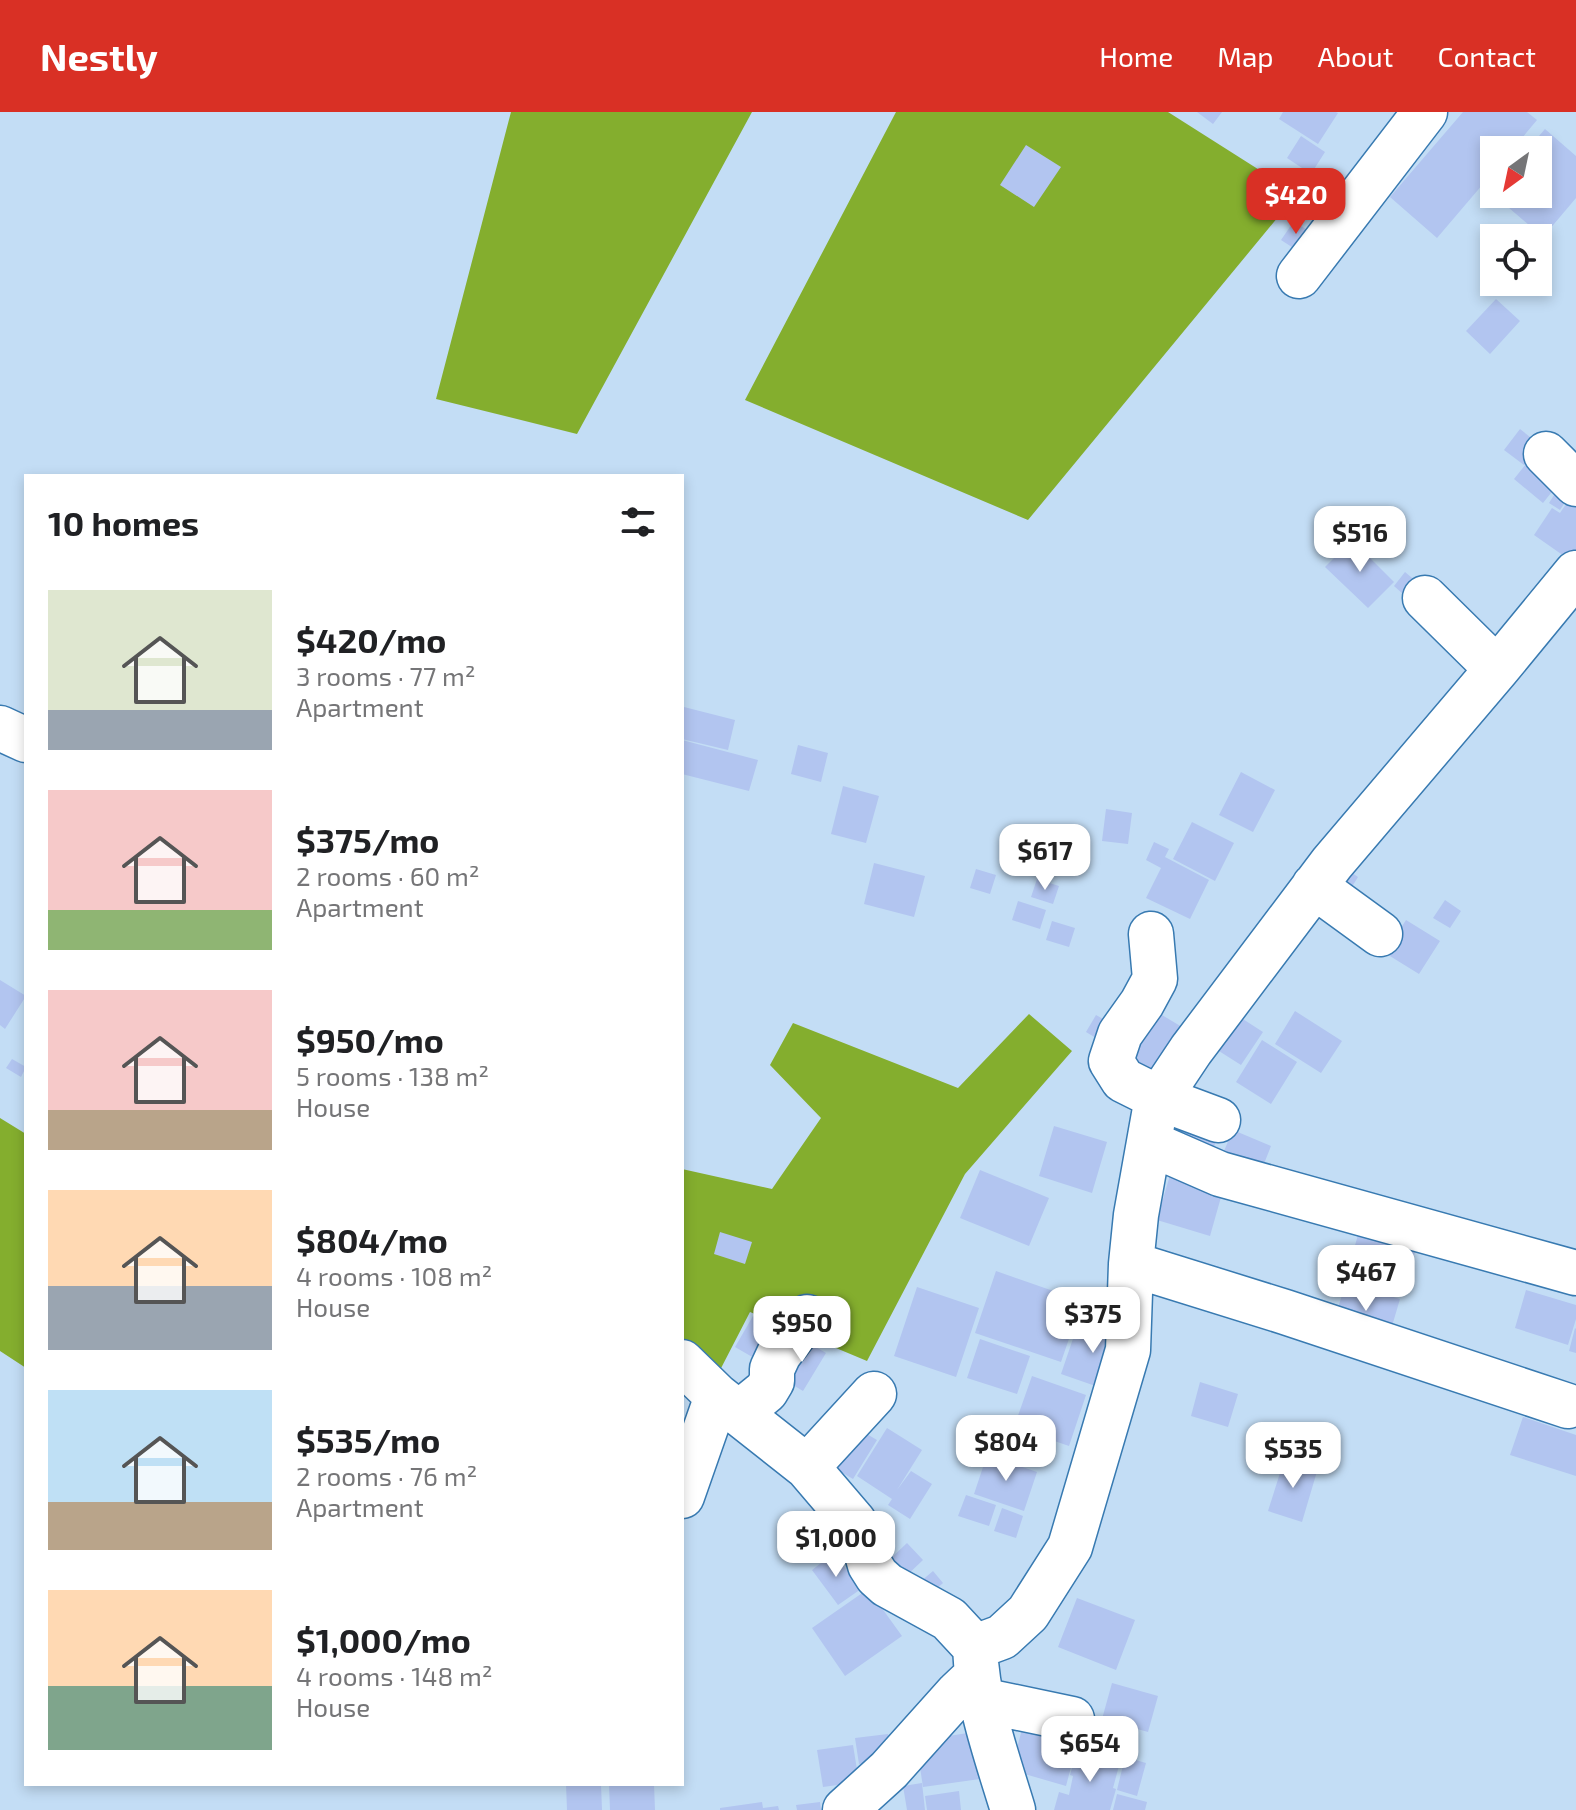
<!DOCTYPE html>
<html lang="en">
<head>
<meta charset="utf-8">
<style>
	:root { --surface:#fff; --page:#f6f6f6; --text:#202124; --muted:#757577; --accent:#d93025 }
	body { margin:0; font-family:"Exo 2",sans-serif; background:var(--page); color:var(--text); height:100vh; display:flex; flex-direction:column; font-size:30px; white-space:nowrap }
	* { box-sizing:border-box; margin:0 }
	p { font-size:26px; color:var(--muted) }
	.icon { flex:none; width:44px; height:44px; fill:none; stroke:currentColor; stroke-width:2; stroke-linecap:round; stroke-linejoin:round }
	.map { position:relative; flex:1; overflow:hidden }
	.side { position:absolute; left:24px; top:362px; width:660px; height:1312px; display:flex; flex-direction:column; background:var(--surface); border-radius:0px; box-shadow:0 4px 12px #0003 }
	.side>* { flex:none }
	.needle { width:52px; rotate:213deg }
	.fabs { position:absolute; left:1480px; top:24px; display:grid; gap:16px }
	.fabs a { display:grid; place-items:center; width:72px; height:72px; border-radius:0px; background:var(--surface); box-shadow:0 4px 12px #0003; font-size:40px }
	.price { position:absolute; translate:-50% -68px; padding:0 18px; border-radius:16px; background:#fff; color:#222; font-size:26px; line-height:52px; filter:drop-shadow(0 2px 4px #0008) }
	.price::after { content:''; position:absolute; left:50%; top:48px; width:24px; height:18px; margin-left:-12px; background:inherit; clip-path:polygon(0 0,100% 0,50% 100%) }
	.price.current { background:var(--accent); color:#fff }
	ul { padding:0; list-style:none }
	li { display:flex; align-items:center; gap:24px; height:200px; padding:0 24px }
	li span { display:grid; place-items:center; flex:none; width:224px; height:160px; border-radius:0px; color:#555 }
	li>.icon { margin-inline-start:auto }
	span .icon { width:96px; height:96px; fill:#fffc; stroke-width:1 }
	li b { font-size:34px }
	h2 { display:flex; justify-content:space-between; align-items:center; height:96px; padding:0 24px; font-size:34px }
	header { display:flex; align-items:center; gap:48px; box-sizing:border-box; height:112px; padding:0 40px; background:var(--accent); color:#fff }
	header strong { font-size:38px }
	nav { display:flex; gap:44px; margin-inline-start:auto; font-size:28px }
	.map>svg:first-child { display:block }
</style>
</head>
<body>
<header>
<strong>Nestly</strong>
<nav><a>Home</a><a>Map</a><a>About</a><a>Contact</a></nav>
</header>
<div class="map">
<svg width="1576" height="1698" viewBox="0 0 1576 1698">
	<rect width="100%" height="100%" fill="#c3ddf5"/>
	<path fill="#84ae2e" d="M511,0H752L577,322L436,287Z
		M896,0H1168L1297,82L1028,408L745,288Z
		M1029,902L1072,939L965,1062L867,1249L750,1200L702,1293L682,1275V1057L772,1077L821,1006L770,953L793,911L958,976Z
		M0,1006L26,1022V1256L0,1239Z"/>
	<path fill="#b2c5f0" d="M1197,0H1222L1213,12Z
		M1283,0H1336L1338,1L1318,32L1279,7Z
		M1463,0H1527L1537,8L1512,38H1494V69L1489,65L1437,126L1390,85Z
		M1545,17L1576,44V86L1543,125L1495,84L1496,82H1538V38H1527Z
		M1301,24L1325,40L1311,62L1287,46Z
		M1026,33L1061,55L1034,95L1000,73Z
		M1294,109L1310,120L1298,139L1281,128Z
		M1496,187L1520,209L1490,242L1466,219Z
		M1520,317L1540,333L1566,362L1543,391L1514,367L1530,347L1524,353L1504,338Z
		M1563,369L1574,376L1560,398L1549,391Z
		M1572,383L1576,386V449L1574,451L1534,423L1552,396L1560,401Z
		M1352,428L1394,470L1368,496L1325,455Z
		M1405,460L1424,476L1412,490L1394,474Z
		M684,595L735,608L728,638L682,627V605Z
		M682,628L758,648L749,679L682,662Z
		M798,633L828,641L821,670L791,662Z
		M1241,660L1275,678L1253,720L1219,703Z
		M843,674L879,684L866,731L831,722Z
		M1106,697L1132,701L1128,732L1102,729Z
		M1192,710L1234,731L1215,769L1173,747Z
		M1154,730L1169,737L1165,745L1209,768L1190,807L1146,786L1161,756L1146,748Z
		M874,751L925,764L914,805L864,792Z
		M976,757L996,763L990,782L970,776Z
		M1346,757L1358,765L1348,781L1335,773Z
		M1037,767L1059,774L1053,792L1031,785Z
		M1445,788L1461,799L1450,816L1433,806Z
		M1018,789L1046,798L1040,817L1012,808Z
		M1406,808L1440,829L1419,862L1385,841Z
		M1052,809L1075,816L1069,835L1046,828Z
		M0,868L26,884L5,917L0,913Z
		M1152,897L1182,915L1152,963L1122,944Z
		M1295,899L1342,929L1321,961L1275,932Z
		M1232,900L1263,920L1241,953L1211,934Z
		M1096,903L1112,912L1101,929L1086,920Z
		M1262,928L1297,950L1271,992L1236,970Z
		M12,947L26,955L21,965L6,956Z
		M1172,1006L1218,1024L1211,1043L1164,1025Z
		M1054,1014L1107,1030L1092,1081L1039,1064Z
		M1233,1018L1271,1034L1260,1062L1221,1046Z
		M1172,1056L1225,1071L1210,1124L1157,1108Z
		M980,1058L1049,1086L1029,1134L960,1106Z
		M1360,1116L1417,1133L1402,1185L1345,1168Z
		M720,1120L752,1130L745,1152L714,1142Z
		M996,1159L1082,1189L1061,1250L975,1221Z
		M1346,1171L1400,1187L1387,1231L1332,1214Z
		M917,1175L979,1196L956,1265L894,1244Z
		M1526,1178L1576,1193V1207L1568,1233L1515,1216Z
		M753,1204L784,1221L766,1253L735,1235Z
		M1079,1209L1126,1224L1107,1278L1061,1262Z
		M1575,1216L1576,1217V1241L1569,1239Z
		M800,1226L826,1241L803,1279L778,1264Z
		M980,1227L1030,1244L1017,1282L967,1266Z
		M1032,1264L1086,1283L1069,1334L1014,1315Z
		M1200,1270L1238,1282L1228,1315L1191,1304Z
		M1523,1305L1576,1323V1364L1510,1343Z
		M850,1312L877,1328L853,1367L826,1351Z
		M887,1316L922,1338L897,1378L911,1359L932,1372L910,1407L888,1393L892,1387L857,1364Z
		M987,1343L1037,1360L1024,1399L974,1382Z
		M1285,1345L1318,1356L1302,1410L1268,1399Z
		M966,1383L996,1393L989,1414L958,1404Z
		M1002,1396L1023,1404L1016,1426L994,1419Z
		M907,1431L923,1448L903,1467L887,1450Z
		M834,1441L861,1477L838,1493L812,1458Z
		M933,1459L943,1471L924,1488L913,1476Z
		M868,1477L902,1524L845,1564L812,1516Z
		M1077,1486L1135,1508L1116,1558L1058,1535Z
		M1112,1571L1158,1584L1148,1620L1102,1607Z
		M1027,1599L1082,1614L1066,1674L1011,1658Z
		M1086,1608L1127,1619L1119,1648L1078,1636Z
		M981,1619L987,1666L923,1675L916,1629Z
		M888,1622L892,1647L859,1652L855,1626Z
		M853,1633L859,1670L823,1675L817,1638Z
		M1077,1638L1120,1650L1113,1676L1116,1677L1110,1698H1054L1059,1680L1069,1683L1073,1664L1070,1663Z
		M1125,1645L1146,1651L1137,1684L1117,1678Z
		M922,1671L925,1698H907L903,1674Z
		M566,1672H601L602,1698H567Z
		M609,1672H654L655,1698H610Z
		M959,1679L961,1698H927L925,1684Z
		M1117,1682L1147,1690L1145,1698H1113Z
		M762,1690L763,1696L778,1694L779,1698H720V1696Z
		M820,1690L821,1698H797L796,1693Z"/>
	<g fill="none" stroke-linecap="round" stroke-linejoin="round">
		<g stroke="#387ab1" stroke-width="47">
			<path id="minor" d="M1299,164L1425,0
				M1546,342L1576,372
				M1425,486L1497,557
				M0,616L26,628
				M1314,774L1380,822
				M1151,822L1155,867L1142,891L1120,922L1111,949L1123,968L1159,986L1218,1008
				M1149,1031L1220,1062L1576,1161
				M1131,1152L1285,1200L1568,1294
				M682,1250L717,1284L807,1355L854,1410L864,1432L870,1453L877,1464L887,1473L949,1507L975,1535C977,1591 997,1645 1013,1698
				M739,1301L766,1279L772,1269V1257L779,1242L807,1205
				M807,1355L874,1282
				M682,1384L717,1284
				M975,1535L1002,1525L1028,1501L1070,1435L1128,1238L1131,1152L1136,1103L1154,1002L1159,986L1191,938L1332,751L1497,557L1576,461
				M981,1588L1072,1607
				M845,1698L889,1658L958,1581L976,1564"/>
		</g>
		<use href="#minor" stroke="#fff" stroke-width="44"/>
	</g>
</svg>
<div class="fabs">
<a><svg class="needle" viewBox="-14 -14 28 28"><path d="M0-13l5 13h-10z" fill="#e53935"/><path d="M0 13l5-13h-10z" fill="#757577"/></svg></a>
<a><svg class="icon" aria-label="locate" viewBox="0 0 24 24"><circle cx="12" cy="12" r="6"/><path d="M12 2v4M12 18v4M2 12h4M18 12h4"/></svg></a>
</div>
<b class="price current" style="left:1296px;top:124px">$420</b>
<b class="price" style="left:1360px;top:462px">$516</b>
<b class="price" style="left:1045px;top:780px">$617</b>
<b class="price" style="left:1366px;top:1201px">$467</b>
<b class="price" style="left:1093px;top:1243px">$375</b>
<b class="price" style="left:802px;top:1252px">$950</b>
<b class="price" style="left:1006px;top:1371px">$804</b>
<b class="price" style="left:1293px;top:1378px">$535</b>
<b class="price" style="left:836px;top:1467px">$1,000</b>
<b class="price" style="left:1090px;top:1672px">$654</b>
<section class="side">
<h2>10 homes<svg class="icon" aria-label="filters" viewBox="0 0 24 24"><path d="M4 7h16M4 17h16"/><circle cx="9" cy="7" r="2"/><circle cx="15" cy="17" r="2"/></svg></h2>
<ul>
<li><span style="background:linear-gradient(#dfe7d0 75%,#9aa5b1 0)"><svg class="icon" aria-label="home" viewBox="0 0 24 24"><path d="M3 11l9-7 9 7M6 9v11h12V9"/></svg></span><div><b>$420/mo</b><p>3 rooms · 77 m²</p><p>Apartment</p></div></li>
<li><span style="background:linear-gradient(#f6c9c9 75%,#8fb573 0)"><svg class="icon" aria-label="home" viewBox="0 0 24 24"><path d="M3 11l9-7 9 7M6 9v11h12V9"/></svg></span><div><b>$375/mo</b><p>2 rooms · 60 m²</p><p>Apartment</p></div></li>
<li><span style="background:linear-gradient(#f6c9c9 75%,#b9a48a 0)"><svg class="icon" aria-label="home" viewBox="0 0 24 24"><path d="M3 11l9-7 9 7M6 9v11h12V9"/></svg></span><div><b>$950/mo</b><p>5 rooms · 138 m²</p><p>House</p></div></li>
<li><span style="background:linear-gradient(#ffd9b3 60%,#9aa5b1 0)"><svg class="icon" aria-label="home" viewBox="0 0 24 24"><path d="M3 11l9-7 9 7M6 9v11h12V9"/></svg></span><div><b>$804/mo</b><p>4 rooms · 108 m²</p><p>House</p></div></li>
<li><span style="background:linear-gradient(#bfe0f5 70%,#b9a48a 0)"><svg class="icon" aria-label="home" viewBox="0 0 24 24"><path d="M3 11l9-7 9 7M6 9v11h12V9"/></svg></span><div><b>$535/mo</b><p>2 rooms · 76 m²</p><p>Apartment</p></div></li>
<li><span style="background:linear-gradient(#ffd9b3 60%,#7fa58c 0)"><svg class="icon" aria-label="home" viewBox="0 0 24 24"><path d="M3 11l9-7 9 7M6 9v11h12V9"/></svg></span><div><b>$1,000/mo</b><p>4 rooms · 148 m²</p><p>House</p></div></li>
</ul>
</section>
</div>
</body>
</html>
